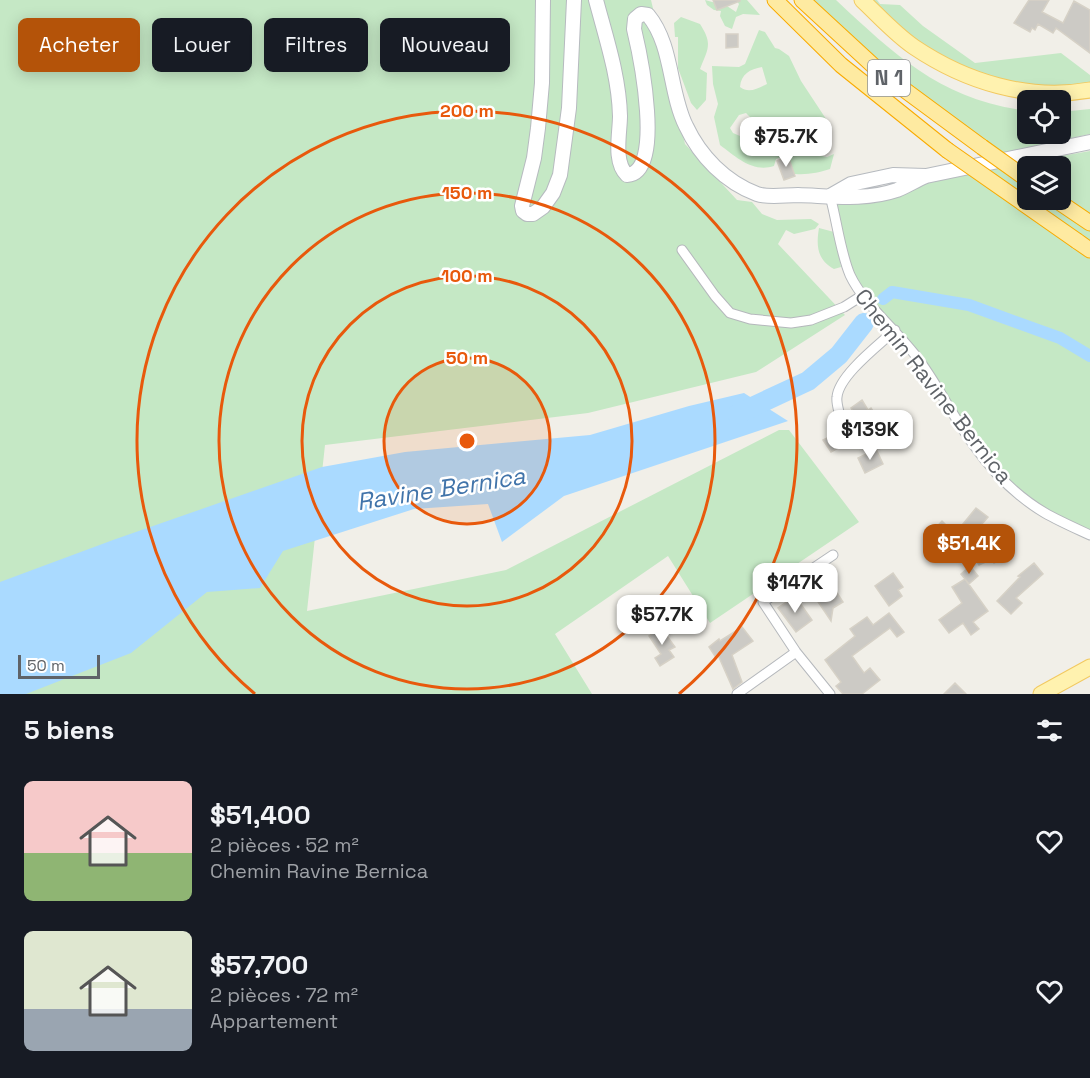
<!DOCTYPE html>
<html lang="fr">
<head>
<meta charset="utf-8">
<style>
	:root { --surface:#171b24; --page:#242831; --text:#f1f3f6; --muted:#9ea1a6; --accent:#b45309 }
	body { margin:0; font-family:"Space Grotesk",sans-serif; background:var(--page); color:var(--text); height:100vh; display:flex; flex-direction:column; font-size:22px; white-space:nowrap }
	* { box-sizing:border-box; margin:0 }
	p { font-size:20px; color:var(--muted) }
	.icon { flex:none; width:33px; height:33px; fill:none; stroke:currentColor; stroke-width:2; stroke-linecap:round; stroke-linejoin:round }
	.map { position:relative; height:694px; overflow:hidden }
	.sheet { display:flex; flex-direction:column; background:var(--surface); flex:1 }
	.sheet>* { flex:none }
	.hud { position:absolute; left:18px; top:18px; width:600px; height:54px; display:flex; gap:12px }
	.fabs { position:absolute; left:1017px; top:90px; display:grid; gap:12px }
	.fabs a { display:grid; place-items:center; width:54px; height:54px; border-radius:9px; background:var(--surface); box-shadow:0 3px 15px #0003; font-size:30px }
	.scale { position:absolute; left:18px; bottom:15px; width:82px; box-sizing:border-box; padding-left:6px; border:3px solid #5f6368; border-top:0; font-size:16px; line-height:21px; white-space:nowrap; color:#5f6368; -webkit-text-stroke:4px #fff; paint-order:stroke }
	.price { position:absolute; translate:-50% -51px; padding:0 14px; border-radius:12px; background:#fff; color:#222; font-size:20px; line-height:39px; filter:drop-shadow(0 2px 3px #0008) }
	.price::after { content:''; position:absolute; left:50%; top:36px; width:18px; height:14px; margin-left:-9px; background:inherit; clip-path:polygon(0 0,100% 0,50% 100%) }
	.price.current { background:var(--accent); color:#fff }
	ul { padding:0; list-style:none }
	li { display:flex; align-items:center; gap:18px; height:150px; padding:0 24px }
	li span { display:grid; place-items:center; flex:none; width:168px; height:120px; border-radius:9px; color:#555 }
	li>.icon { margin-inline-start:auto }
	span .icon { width:72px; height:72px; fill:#fffc; stroke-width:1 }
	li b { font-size:26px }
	h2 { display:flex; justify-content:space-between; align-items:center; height:72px; padding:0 24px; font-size:26px }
	.tag { padding:0 21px; border-radius:9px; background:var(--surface); box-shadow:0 3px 15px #0003; font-size:21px; line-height:54px }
	.tag.current { background:var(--accent); color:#fff }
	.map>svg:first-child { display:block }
</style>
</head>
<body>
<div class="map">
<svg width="1090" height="694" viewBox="0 0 1090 694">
	<rect width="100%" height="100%" fill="#f1efe8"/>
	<path fill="#c5e8c5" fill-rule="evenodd" d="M0,0H651L685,144L737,200L752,202L762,214L777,220L811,219L819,224L815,229L794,234L786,230L778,244L845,315L756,372L588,413L325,445L307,611L506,570L779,430H789L859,522L710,623L668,556L555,634L592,694H0Z
		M705,0L727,6L736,12L739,4L736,0H747L760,15L743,14L736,17L732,29L725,26L720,16L721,11L714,10L707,5Z
		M802,0H836C897,57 941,99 1027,111L1028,134H1060L1061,112L1090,109V134L993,155Z
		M862,0H877L880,4L900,5L923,26L975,63L1061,53L1090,75V90L1074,93L960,73Z
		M681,17L700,24C713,44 708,49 700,69L707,73L706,100L697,110L691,103L678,68V37H675L674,23Z
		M759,30L765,32L775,48L779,49L789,56L801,81L830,125V135L825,142L814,140L807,142L817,155L827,157L834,154L830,169C818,173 802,176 790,173L781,157L776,159L774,166C753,173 736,157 720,145L714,117L718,104L713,84L712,66L739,67L745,64ZM762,67L767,84C758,88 749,94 740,87C741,74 750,69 762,67ZM746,113L759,126L756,135L747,139L733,133L730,128L739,115ZM802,118L803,136L797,138L790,135L789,124Z
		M1090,151V535L1044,513L993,469L942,393L853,281L833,196ZM1028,166H1060V200H1028Z
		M819,228L834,232L841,267L834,269C817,260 816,245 819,228Z"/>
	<path fill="#aadaff" d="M744,393L788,421L564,496L502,542L488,504L414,509L283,551L260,588L207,592L131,653L26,694H0V582L113,540L322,467L405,452L590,435L689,406Z"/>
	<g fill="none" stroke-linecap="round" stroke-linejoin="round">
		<path stroke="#aadaff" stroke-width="12" d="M883,299L892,292L969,305L1060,338L1090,356"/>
		<path stroke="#aadaff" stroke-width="20" d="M737,414L808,381L839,355L864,323"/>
	</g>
	<path fill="#cccac5" stroke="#d6d1c6" stroke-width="1.5" d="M713,0H740V1L717,10Z
		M1029,0H1049L1042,12L1063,23L1074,1L1090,10V53L1056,28L1053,33L1038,24L1035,30L1032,28L1030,32L1014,23Z
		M726,34H738V47L726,48Z
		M788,156L795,176L784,180L777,161Z
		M862,400L868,410L871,408L880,422L885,419L892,431L872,443L851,408Z
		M833,435L840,447L831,452L823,440Z
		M876,449L883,464L865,473L858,458Z
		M976,508L988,517L974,533L963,524Z
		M942,521L949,528L942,536L947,540L941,546L929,535Z
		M1000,534L1010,555L994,563L992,559L979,565L973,554L992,545L990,539Z
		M1034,563L1043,574L1016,598L1022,603L1011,614L997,601L1020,577L1018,576Z
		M970,566L978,576L969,584L961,574Z
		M893,573L903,587L898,590L902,596L889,606L875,586Z
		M965,579L988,611L973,622L979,629L971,635L963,623L949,633L939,620L962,603L952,587Z
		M821,582L828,592L834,588L843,602L833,608L831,621L810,590Z
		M795,596L812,620L796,632L778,608Z
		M889,613L904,632L897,637L890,628L852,656L864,673L870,668L880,680L862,694H843L836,686L841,682L825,660L855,636L850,629L867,617L873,625Z
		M742,627L753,641L732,655L742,682L733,689L718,655L715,656L709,647L719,639L720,641Z
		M661,628L675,647L669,650L674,657L660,666L655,658L661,654L649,636Z
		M955,683L966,694H944Z"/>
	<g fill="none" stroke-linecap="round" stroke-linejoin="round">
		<g stroke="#b5b8bc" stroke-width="11">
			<path id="minor" d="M830,196C837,221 840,251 850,275C864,305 899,332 919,360C939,387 953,417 973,444C992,471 1016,496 1045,513C1059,521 1075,528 1090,535
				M682,250L715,296L730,313L750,319L791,323L811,320L844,307L863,295
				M840,416C839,411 836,403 837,397C839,375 879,345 895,330
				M737,694L796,652
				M830,694L796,652L763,602L833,555"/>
		</g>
		<g stroke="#b6babf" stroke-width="16">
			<path id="secondary" d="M543,0L542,83L538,128L534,158L522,206L523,211L527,214H533L543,207L553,193L560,175L569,108L574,0
				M596,0C606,38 619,76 620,116C620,133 613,162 627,175C665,173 640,54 634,29L635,19L641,14L648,15C673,45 669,92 686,126C700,156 725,182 757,194C768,198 785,195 798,195C831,196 865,201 897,190C907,186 916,180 926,176
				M830,196L851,184L893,175L926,176L1090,142"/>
		</g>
		<g stroke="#f2c960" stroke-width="17">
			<path id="primary" d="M862,0C879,16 895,34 914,47C966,82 1028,101 1090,90
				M1041,694L1090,667"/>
		</g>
		<g stroke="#f9ab00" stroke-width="17">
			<path id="trunk" d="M775,0L841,65L947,150
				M802,0L879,71L982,147
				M1056,200L1090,223
				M1077,241L1090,250"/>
		</g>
		<use href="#minor" stroke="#fff" stroke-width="9"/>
		<use href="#secondary" stroke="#fff" stroke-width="14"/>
		<use href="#primary" stroke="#fff2af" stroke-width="15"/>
		<use href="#trunk" stroke="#feeaa1" stroke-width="15"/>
		<g stroke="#f9ab00" stroke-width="17" stroke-linecap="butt">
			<path id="trunk-bridge" d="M982,147L1028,180
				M947,150L1077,241"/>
		</g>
		<use href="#trunk-bridge" stroke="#feeaa1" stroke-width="15"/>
	</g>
	<circle cx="467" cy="441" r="83" fill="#e8590c" fill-opacity=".12"/>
	<g fill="none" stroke="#e8590c" stroke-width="3">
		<circle cx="467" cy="441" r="83"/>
		<circle cx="467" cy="441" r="165"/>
		<circle cx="467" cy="441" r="248"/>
		<path d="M255 694A330 330 0 1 1 679 694"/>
	</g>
	<g text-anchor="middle" stroke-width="5" stroke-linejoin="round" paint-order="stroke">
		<rect fill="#fff" stroke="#8f9295" stroke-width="1.5" x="868" y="60" width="42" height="36" rx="4.5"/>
		<g font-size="21" font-weight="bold" fill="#5f6368">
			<text x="889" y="85">N 1</text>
		</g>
		<g font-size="22" fill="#5f6368" stroke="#fff">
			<text transform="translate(934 386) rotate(52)" y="8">Chemin Ravine Bernica</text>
		</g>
		<g font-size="24" font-style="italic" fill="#4174aa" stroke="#fff">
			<text transform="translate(441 489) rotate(-9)" y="8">Ravine Bernica</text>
		</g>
	</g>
	<circle cx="467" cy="441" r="9" fill="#e8590c" stroke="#fff" stroke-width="3"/>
	<g font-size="18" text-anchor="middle" font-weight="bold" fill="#e8590c" stroke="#fff" stroke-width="5" stroke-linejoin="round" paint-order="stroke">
		<text x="467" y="117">200 m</text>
		<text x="467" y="199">150 m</text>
		<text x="467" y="282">100 m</text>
		<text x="467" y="364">50 m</text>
	</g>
</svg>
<div class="fabs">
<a><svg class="icon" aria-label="locate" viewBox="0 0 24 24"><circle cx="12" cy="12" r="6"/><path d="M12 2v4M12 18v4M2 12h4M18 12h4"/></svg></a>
<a><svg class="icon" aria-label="layers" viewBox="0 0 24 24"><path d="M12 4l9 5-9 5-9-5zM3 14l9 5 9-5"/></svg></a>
</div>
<div class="scale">50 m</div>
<b class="price" style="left:786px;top:168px">$75.7K</b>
<b class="price" style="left:870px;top:461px">$139K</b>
<b class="price current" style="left:969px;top:575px">$51.4K</b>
<b class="price" style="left:795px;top:614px">$147K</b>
<b class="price" style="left:662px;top:646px">$57.7K</b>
<div class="hud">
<a class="tag current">Acheter</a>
<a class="tag">Louer</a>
<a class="tag">Filtres</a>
<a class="tag">Nouveau</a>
</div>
</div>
<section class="sheet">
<h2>5 biens<svg class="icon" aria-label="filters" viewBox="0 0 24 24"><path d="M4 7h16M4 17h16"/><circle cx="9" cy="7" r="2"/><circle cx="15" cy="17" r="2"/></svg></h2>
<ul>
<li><span style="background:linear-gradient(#f6c9c9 60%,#8fb573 0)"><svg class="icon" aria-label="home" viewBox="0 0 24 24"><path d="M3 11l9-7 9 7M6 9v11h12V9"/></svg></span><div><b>$51,400</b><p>2 pièces · 52 m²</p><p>Chemin Ravine Bernica</p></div><svg class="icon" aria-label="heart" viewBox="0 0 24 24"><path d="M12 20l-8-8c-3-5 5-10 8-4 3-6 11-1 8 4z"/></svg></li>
<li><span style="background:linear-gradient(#dfe7d0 65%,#9aa5b1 0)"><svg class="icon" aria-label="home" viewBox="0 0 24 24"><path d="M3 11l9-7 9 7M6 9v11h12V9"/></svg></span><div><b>$57,700</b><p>2 pièces · 72 m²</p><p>Appartement</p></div><svg class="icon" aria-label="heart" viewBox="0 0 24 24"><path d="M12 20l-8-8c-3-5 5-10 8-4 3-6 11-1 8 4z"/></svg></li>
</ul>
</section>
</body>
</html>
